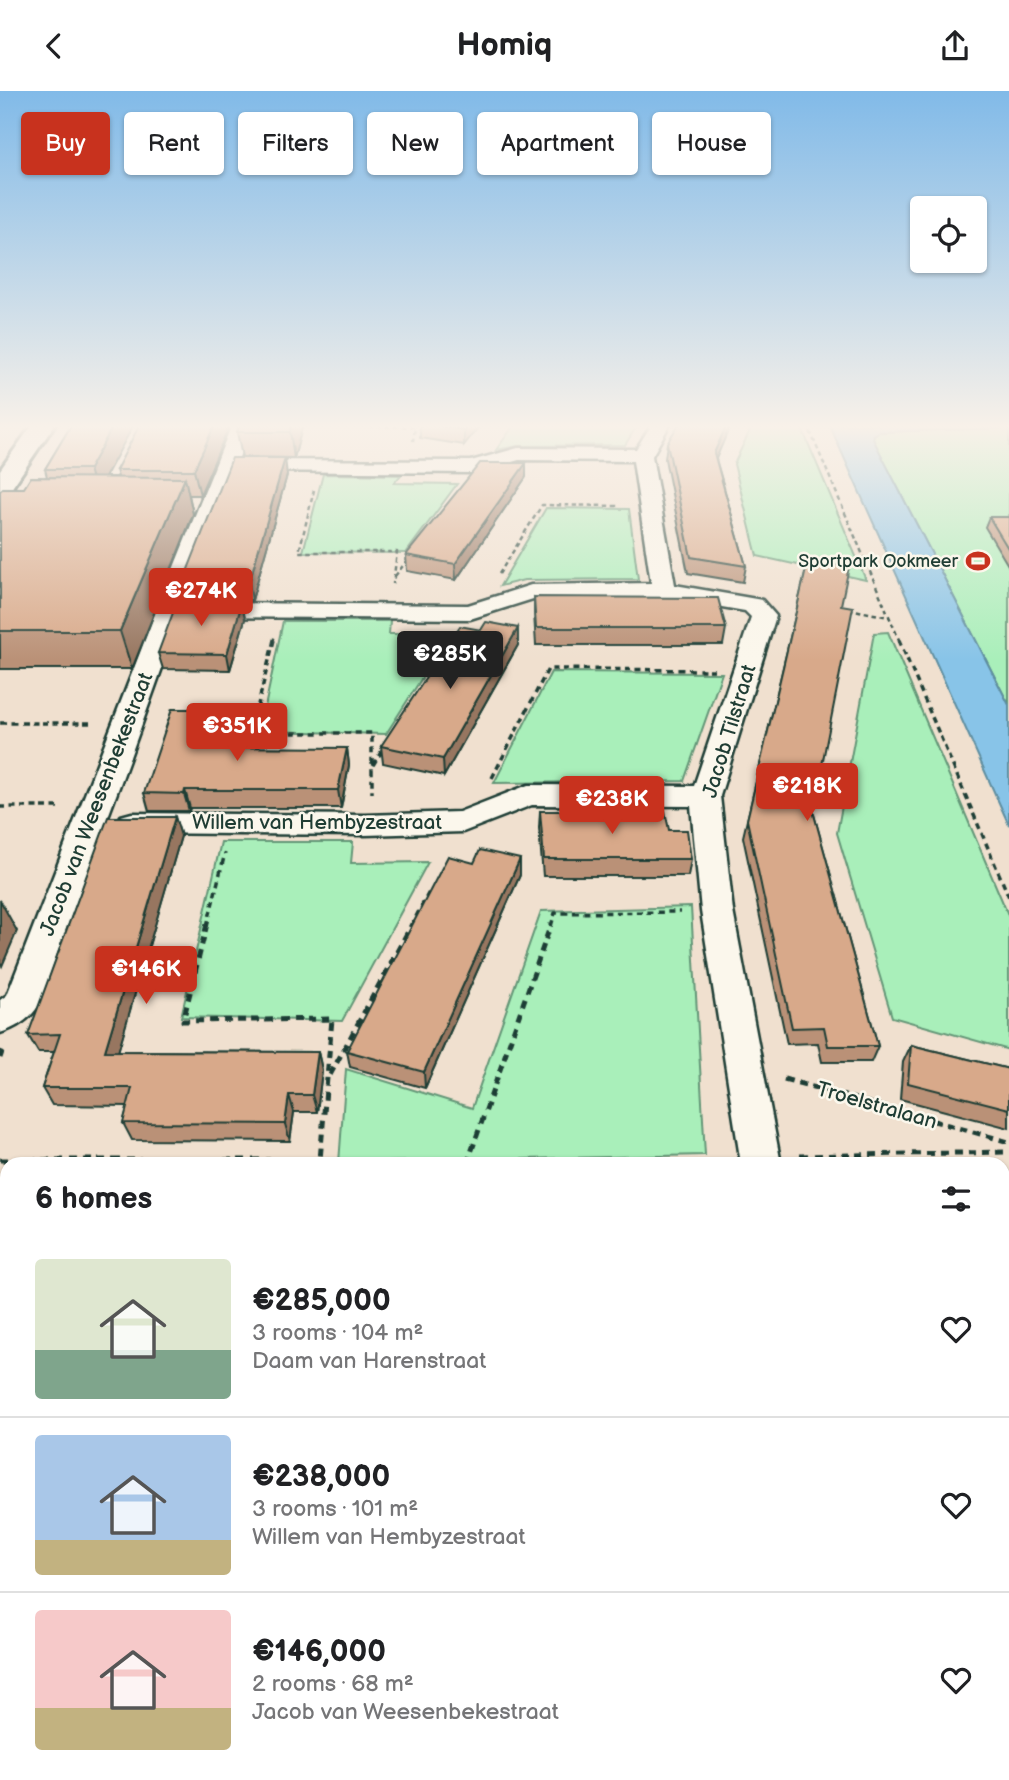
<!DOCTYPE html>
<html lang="en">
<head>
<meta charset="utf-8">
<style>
	:root { --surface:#fff; --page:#f2f2f2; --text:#202124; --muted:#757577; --line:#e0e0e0; --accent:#c8321e }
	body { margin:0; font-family:"Balsamiq Sans",sans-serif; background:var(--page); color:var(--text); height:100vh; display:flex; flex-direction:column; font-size:26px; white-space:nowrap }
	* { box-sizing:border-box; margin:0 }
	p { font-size:23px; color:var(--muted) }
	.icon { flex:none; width:38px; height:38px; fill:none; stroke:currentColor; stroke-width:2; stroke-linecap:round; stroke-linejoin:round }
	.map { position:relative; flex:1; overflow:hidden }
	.drawer { position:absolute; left:0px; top:1066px; width:1010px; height:625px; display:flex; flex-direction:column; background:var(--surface); border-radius:21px 21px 0 0; box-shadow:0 2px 5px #0004 }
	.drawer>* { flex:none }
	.hud { position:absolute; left:21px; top:21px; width:968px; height:63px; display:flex; gap:14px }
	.tools { position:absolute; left:910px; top:105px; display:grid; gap:14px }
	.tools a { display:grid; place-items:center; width:77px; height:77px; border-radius:7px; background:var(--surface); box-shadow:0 2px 5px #0004; font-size:35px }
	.price { position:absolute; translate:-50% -60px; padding:0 16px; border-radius:7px; background:var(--accent); color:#fff; font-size:23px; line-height:46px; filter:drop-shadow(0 2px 4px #0008) }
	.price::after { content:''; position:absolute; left:50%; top:42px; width:21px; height:16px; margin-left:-10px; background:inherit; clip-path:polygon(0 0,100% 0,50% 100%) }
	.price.active { background:#222; color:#fff }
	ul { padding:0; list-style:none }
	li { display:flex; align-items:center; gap:21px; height:175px; padding:0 35px }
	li+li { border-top:2px solid var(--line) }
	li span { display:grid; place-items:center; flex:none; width:196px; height:140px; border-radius:7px; color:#555 }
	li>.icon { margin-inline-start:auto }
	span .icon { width:84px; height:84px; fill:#fffc; stroke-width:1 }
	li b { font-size:30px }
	h2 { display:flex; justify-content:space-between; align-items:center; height:84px; padding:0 35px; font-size:30px }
	.pill { padding:0 24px; border-radius:7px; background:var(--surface); box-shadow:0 2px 5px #0004; font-size:24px; line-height:63px }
	.pill.active { background:var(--accent); color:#fff }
	header { display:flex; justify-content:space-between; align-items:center; height:91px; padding:0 35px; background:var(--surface); font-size:32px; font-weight:600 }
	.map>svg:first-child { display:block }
</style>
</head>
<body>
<header><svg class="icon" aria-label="back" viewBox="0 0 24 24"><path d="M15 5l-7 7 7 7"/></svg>Homiq<svg class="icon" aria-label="share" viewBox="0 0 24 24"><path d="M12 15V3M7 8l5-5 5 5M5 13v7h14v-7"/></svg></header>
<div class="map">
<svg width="1009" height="1689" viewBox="0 0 1009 1689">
	<rect width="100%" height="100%" fill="#f0e0cf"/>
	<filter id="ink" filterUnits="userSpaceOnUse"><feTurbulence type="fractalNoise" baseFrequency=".0143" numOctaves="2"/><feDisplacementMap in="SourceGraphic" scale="14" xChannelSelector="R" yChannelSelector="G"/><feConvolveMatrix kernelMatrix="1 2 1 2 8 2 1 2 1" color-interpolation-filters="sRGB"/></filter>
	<g filter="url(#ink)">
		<path fill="#a9efba" stroke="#649677" stroke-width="2" d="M515,333H638L625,354L518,355L496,359Z
			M753,333H800L866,489L757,465L734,373Z
			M1009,337V614L873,348L874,344L879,341Z
			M323,383L401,384L394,392L457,393L406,462L303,461Z
			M546,417L629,418L638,488L524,489L500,495Z
			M283,530H390L389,543H450L386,643L260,640Z
			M888,541L1009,826V959L892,926L837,742L874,542Z
			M551,581L722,582L684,690L494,692Z
			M221,751H353L351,772L428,771L342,930L181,926Z
			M691,816L705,1064L339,1072L346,978L472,1017L541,820Z
			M0,1141H7V1295H0Z
			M1003,1145H1009V1298H1003Z
			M0,1558H7V1684H106L105,1689H0Z
			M1003,1661H1009V1689H217L218,1684H1003Z"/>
		<path fill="#88c4e8" stroke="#5e8ea0" stroke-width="2" d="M829,333H1009V337L879,341L874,344L873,348L1009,614V734Z"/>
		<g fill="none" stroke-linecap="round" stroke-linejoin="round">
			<g stroke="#1f3d34" stroke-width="5">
				<path id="street" d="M232,333H252L238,369L471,370L518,357L636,358L652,333H670L652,365L675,494L762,509L776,525L720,705L733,820L781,1073H741L701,820L691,715L532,714L463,741L365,744L132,742L121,739L117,732L121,725L132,722L365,724L459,721L528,694L694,695L751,526L745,520L664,506L533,508L470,528L197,526L188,524L185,519L188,514L197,512L468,514L531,494L651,492L633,370L519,369L472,382L234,380C189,496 150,615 106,731C84,792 60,851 40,912C31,928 16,937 0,942V909L7,904L157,518Z
					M140,1684H196L195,1689H139Z"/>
			</g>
			<g stroke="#1f3d34" stroke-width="6">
				<path id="secondary" d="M33,333H55L9,401L0,403V379Z
					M0,1108H7V1152H0Z
					M1003,1111H1009V1155H1003Z
					M0,1285H7V1339H0Z
					M1003,1291H1009V1345H1003Z"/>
			</g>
			<path stroke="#1f3d34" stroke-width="2.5" stroke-dasharray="4.5 3.5" stroke-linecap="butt" d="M333,333L332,335L415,336L413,350
				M807,333L900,551
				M314,399L299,461H397L393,493
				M499,483L542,414L620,415
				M395,485L409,467
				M849,518L889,526
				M273,551L275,544"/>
			<path stroke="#1f3d34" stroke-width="3.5" stroke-dasharray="6 4.5" stroke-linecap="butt" d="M274,549L251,642H372V702
				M899,549L1009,806
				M0,632H91
				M373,674L383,658
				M492,687L548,578L714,579
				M0,716H58
				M207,835L225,762
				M411,835L429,801
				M551,835L555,822L680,821"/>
			<path stroke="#1f3d34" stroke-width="5" stroke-dasharray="8 6" stroke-linecap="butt" d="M207,833L183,930L332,928L320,1069
				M0,967L3,958
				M330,984L412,833
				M784,988L1009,1051
				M800,1065L1009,1061
				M0,1069H320L328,1073
				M467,1073L551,833"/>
			<path stroke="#1f3d34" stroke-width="6" stroke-dasharray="10 8" stroke-linecap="butt" d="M0,1380H7
				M1003,1384H1009
				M1003,1646H1009"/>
			<use href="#street" fill="#fbf7ec" fill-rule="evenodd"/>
			<use href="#secondary" fill="#fbf7ec" fill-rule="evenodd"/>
		</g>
		<path fill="#ba9177" stroke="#1f3d34" stroke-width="2" d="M72,333L106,386H118L116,379L230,333L200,404H189L193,423L132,578H0V400L24,397L47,386L45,378Z
			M240,333H303L294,367L242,366L237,341Z
			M420,333H481L464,354L420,347Z
			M667,352L716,368L746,475L743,491L688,482L665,368Z
			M287,384L252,509L188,508L183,491Z
			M526,386L456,489L407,480L406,464Z
			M989,426H1009V476L985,436Z
			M808,470L841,514L813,720L878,955L871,971H822L818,952L787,953L743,746Z
			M534,506L726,537L723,554H536L534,523Z
			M242,512L245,528L230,579L163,578L158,562Z
			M518,537V554L444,685L383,672L381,655L481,539Z
			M209,618L213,635L207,657H347L349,674L341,717H190L189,720H149L144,702Z
			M540,720L669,739L691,768L688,785H543L539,737Z
			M175,726L181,745L118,960L318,961L322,979L317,1021H294L290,1050L132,1049L123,1032L128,1015L52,1014L42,997L54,961H38L28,944Z
			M520,784L425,997L350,976L347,960Z
			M911,954L1009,978V1037L900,1008L903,971Z
			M0,1417H7V1539H0Z
			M1003,1486L1009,1509V1565L1003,1568Z"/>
		<path fill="#977661" stroke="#1f3d34" stroke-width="2" d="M114,333H134L96,403L89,378Z
			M215,333H230L200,404L194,379Z
			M292,333H303L294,367L290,341Z
			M468,333H481L464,354V339Z
			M727,333H731L712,377L714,362Z
			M285,367L287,384L252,509L249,492Z
			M526,372V386L456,489L455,473Z
			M185,387L193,423L132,578L120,540Z
			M242,512L245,528L230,579L227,563Z
			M518,537V554L444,685L443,668Z
			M209,618L213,635L202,674L197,656Z
			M347,657L349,674L341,717L338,699Z
			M185,699L190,717L189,720L184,703Z
			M175,726L181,745L113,978L105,960Z
			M520,768V784L425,997L424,981Z
			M0,809L17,840L2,875L0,871Z
			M318,961L322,979L317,1021L312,1004Z
			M289,1004L294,1021L290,1050L285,1033Z"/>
		<path fill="#d8a98a" stroke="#1f3d34" stroke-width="2" d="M72,333H114L89,378H45Z
			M140,333H215L194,379H116Z
			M240,333H292L290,341H237Z
			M424,333H468L464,339Z
			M679,333H727L714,362L746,475L691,466L667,352Z
			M232,367H285L249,492L183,491Z
			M480,372H526L455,473L406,464Z
			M31,386L185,387L120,540H0V400L3,397H24Z
			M989,426H1009V459Z
			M808,470L849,476L841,514L853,516L813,720L878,955H828L824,936L792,937L747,729Z
			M534,506L718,507L726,537H536Z
			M177,511L242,512L227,563L158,562Z
			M486,531L518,537L443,668L381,655L460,535L481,539Z
			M172,618H209L197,656L347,657L338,699H185L184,703L144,702Z
			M540,720H665L669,739H687L691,768H544Z
			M108,726H175L105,960L318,961L312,1004H289L285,1033L123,1032L132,997H42L60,943L28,944Z
			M480,759L520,768L424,981L347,960L448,765L474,772Z
			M911,954L1009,978V1018L908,992Z
			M0,1417H7V1532H0Z
			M1003,1486L1009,1509V1560H1003Z"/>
	</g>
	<linearGradient id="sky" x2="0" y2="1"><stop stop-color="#81bae8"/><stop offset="0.59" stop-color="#f8f1e9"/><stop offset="1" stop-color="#f8f1e9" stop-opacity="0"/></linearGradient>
	<rect width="1009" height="569" fill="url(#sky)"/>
	<defs>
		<g id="stadium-bare" transform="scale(1.89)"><path d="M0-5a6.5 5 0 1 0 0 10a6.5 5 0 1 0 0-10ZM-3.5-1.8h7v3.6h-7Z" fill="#c8321e" stroke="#fbf7ec" stroke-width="2.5" paint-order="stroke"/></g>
	</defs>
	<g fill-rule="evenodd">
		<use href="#stadium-bare" x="978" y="470"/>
	</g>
	<g text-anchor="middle" stroke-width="5" stroke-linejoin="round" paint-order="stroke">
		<g font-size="18" fill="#1f3d34" stroke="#fbf7ec" text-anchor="end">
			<text x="958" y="476">Sportpark Ookmeer</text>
		</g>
		<g font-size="21" fill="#1f3d34" stroke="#fbf7ec">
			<text transform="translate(729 640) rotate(-73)" y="7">Jacob Tilstraat</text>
			<text transform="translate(96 713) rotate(-69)" y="7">Jacob van Weesenbekestraat</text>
			<text x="317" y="738">Willem van Hembyzestraat</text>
			<text transform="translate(877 1014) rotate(16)" y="7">Troelstralaan</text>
		</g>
	</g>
</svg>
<div class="tools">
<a><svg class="icon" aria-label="locate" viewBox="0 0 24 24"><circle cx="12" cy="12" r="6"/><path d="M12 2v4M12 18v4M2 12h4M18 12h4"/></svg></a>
</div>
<b class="price" style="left:201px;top:537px">€274K</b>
<b class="price active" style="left:450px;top:600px">€285K</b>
<b class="price" style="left:237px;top:672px">€351K</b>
<b class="price" style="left:807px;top:732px">€218K</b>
<b class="price" style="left:612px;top:745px">€238K</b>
<b class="price" style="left:146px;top:915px">€146K</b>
<div class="hud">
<a class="pill active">Buy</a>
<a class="pill">Rent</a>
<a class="pill">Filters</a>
<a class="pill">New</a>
<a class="pill">Apartment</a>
<a class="pill">House</a>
</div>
<section class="drawer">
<h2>6 homes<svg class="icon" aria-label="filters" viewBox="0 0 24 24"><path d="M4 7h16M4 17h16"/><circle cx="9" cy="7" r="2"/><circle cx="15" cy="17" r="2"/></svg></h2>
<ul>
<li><span style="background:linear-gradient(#dfe7d0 65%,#7fa58c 0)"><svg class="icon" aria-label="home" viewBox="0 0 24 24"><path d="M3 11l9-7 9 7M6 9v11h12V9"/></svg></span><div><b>€285,000</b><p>3 rooms · 104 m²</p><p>Daam van Harenstraat</p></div><svg class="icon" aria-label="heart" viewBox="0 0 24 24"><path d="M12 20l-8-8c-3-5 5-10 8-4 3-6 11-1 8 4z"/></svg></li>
<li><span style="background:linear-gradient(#a9c7e8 75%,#c2b280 0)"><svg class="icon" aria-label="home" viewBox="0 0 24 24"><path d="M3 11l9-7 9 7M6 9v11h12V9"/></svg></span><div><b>€238,000</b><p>3 rooms · 101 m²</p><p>Willem van Hembyzestraat</p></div><svg class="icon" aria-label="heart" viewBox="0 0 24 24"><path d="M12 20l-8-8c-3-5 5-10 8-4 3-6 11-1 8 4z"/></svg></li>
<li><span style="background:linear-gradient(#f6c9c9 70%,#c2b280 0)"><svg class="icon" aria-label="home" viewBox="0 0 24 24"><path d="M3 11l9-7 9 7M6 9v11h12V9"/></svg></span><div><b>€146,000</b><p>2 rooms · 68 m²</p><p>Jacob van Weesenbekestraat</p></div><svg class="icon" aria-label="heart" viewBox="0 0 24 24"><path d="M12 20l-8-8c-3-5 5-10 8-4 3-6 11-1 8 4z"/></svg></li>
</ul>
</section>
</div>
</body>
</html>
